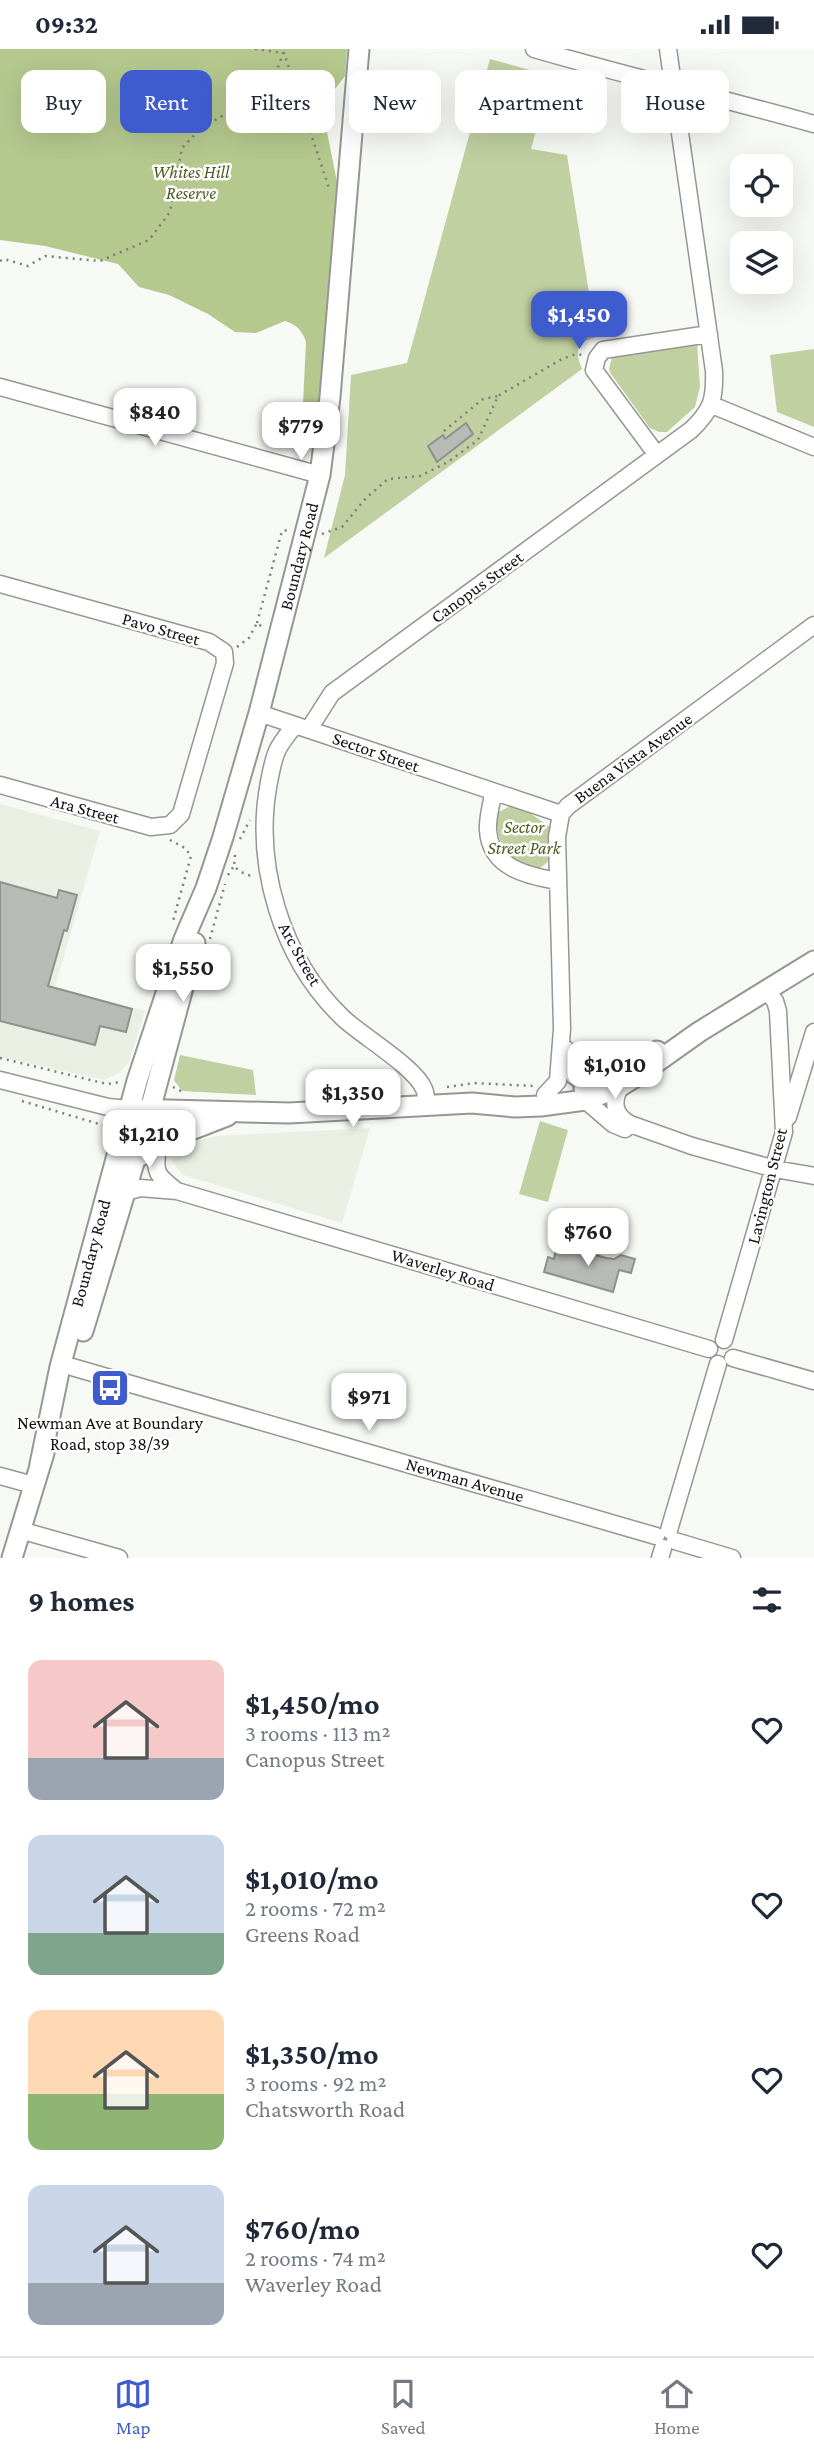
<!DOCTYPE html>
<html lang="en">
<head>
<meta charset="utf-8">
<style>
	:root { --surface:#fff; --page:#f2f2f3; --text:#1f2937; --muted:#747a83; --line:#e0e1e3; --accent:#3e5cce }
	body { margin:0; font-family:"Crimson Pro",serif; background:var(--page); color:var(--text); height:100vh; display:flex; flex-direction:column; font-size:26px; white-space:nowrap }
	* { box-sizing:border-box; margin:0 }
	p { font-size:23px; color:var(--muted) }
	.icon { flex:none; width:38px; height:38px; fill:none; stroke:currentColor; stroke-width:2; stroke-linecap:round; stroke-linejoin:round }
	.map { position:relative; height:1509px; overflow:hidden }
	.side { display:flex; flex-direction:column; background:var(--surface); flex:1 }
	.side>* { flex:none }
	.guide { position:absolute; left:21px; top:21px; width:774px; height:63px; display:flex; gap:14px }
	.fabs { position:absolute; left:730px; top:105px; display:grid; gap:14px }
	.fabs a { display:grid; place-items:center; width:63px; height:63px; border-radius:14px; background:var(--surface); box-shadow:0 7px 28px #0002; font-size:35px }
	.price { position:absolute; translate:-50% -60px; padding:0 16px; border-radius:14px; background:#fff; color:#222; font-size:23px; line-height:46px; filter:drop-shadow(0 2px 4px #0008) }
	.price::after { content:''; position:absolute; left:50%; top:42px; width:21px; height:16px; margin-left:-10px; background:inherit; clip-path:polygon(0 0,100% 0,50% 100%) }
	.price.selected { background:var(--accent); color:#fff }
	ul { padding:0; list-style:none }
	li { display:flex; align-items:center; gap:21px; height:175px; padding:0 28px }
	li span { display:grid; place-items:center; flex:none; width:196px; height:140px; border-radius:14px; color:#555 }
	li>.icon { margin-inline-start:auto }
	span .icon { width:84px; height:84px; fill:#fffc; stroke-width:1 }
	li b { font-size:30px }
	h2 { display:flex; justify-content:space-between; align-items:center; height:84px; padding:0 28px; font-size:30px }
	.pill { padding:0 24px; border-radius:14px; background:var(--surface); box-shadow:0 7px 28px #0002; font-size:24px; line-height:63px }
	.pill.selected { background:var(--accent); color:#fff }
	.status { display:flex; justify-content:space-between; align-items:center; height:49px; padding:0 35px; background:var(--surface); direction:ltr }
	.status svg { height:19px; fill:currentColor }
	.dock { display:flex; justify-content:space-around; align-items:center; height:98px; border-top:2px solid var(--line); background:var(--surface); font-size:19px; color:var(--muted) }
	.dock a { display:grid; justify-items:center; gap:4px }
	.dock .selected { color:var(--accent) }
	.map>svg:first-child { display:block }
</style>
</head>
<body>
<div class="status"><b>09:32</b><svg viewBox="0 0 49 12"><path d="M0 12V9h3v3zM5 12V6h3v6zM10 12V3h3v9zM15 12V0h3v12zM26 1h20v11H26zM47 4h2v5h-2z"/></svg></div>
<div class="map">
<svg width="814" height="1509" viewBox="0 0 814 1509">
	<rect width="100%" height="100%" fill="#f7f9f4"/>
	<path fill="#ebefe3" d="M0,755L100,782L55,938L145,962L129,1013L119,1024L104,1031L0,1008Z
		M370,1079L342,1174L183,1126L171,1111L189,1094L218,1087Z"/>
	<path fill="#c0d0a1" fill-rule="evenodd" d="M490,10L551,27L531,100L567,106L596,288L581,293C576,303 578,310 582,320L324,509L345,426L351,326L407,314ZM466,374L473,385L437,412L428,397L443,386L445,390Z
		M697,294L700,338L695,358L667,383H659L650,379L611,325L609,320L613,304Z
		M814,300V378L777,363L770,306Z
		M510,757L524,760L550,778L549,811C528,840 487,792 499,763Z
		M180,1006L253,1021L256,1046L182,1042L174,1031Z
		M540,1072L568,1081L548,1153L519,1145Z"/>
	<path fill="#b5c98e" d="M0,0H347L345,27L325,53L323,63L338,138L318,368L312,377L302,375L306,293C302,281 297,276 285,272L256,284L235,283L208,265L169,246L139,238L118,215L45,197L0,191Z"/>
	<path fill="#b8bab6" stroke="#90918d" stroke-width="2" d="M507,47L528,53L521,79L500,73Z
		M466,374L473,385L437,413L428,397L443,386L445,390Z
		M0,833L57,849L59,841L77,846L67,882L64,881L48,937L132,960L126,983L100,977L95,996L0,972Z
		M569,1198L606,1209L614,1210L621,1206L635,1210L631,1224L619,1221L613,1243L544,1223L548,1208L554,1210L556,1200L568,1203Z"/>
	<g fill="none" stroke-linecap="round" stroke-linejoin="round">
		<g stroke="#969793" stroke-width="19">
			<path id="minor" d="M534,0C627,27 721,49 814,75
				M0,338L320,426
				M712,356L814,398
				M657,406L594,321L597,309L603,301L709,285
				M0,535L209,593L224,603L225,614L181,765L170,776L151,778L0,736
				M259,664L561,765
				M295,676C289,684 281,693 277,702C273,711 271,723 269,733C253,816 282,911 343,969C362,987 415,1018 424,1040C426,1044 426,1051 427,1056
				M309,680L332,644L691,381C712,361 715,350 714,322L668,0
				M493,743C492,755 487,769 488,781C490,819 528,827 558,832
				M566,1000L574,1027L590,1037
				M0,1031L108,1058L129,1060
				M620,1038C612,1054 614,1066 630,1075L692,1097L775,1120L814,1127
				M545,1046L558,1032L562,980L557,788L561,765L568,757L814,576
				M585,1051L613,1075L625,1080
				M788,1068L814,983
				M158,1098C154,1124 156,1126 177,1142
				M126,1143L140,1139L177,1142L709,1300
				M724,1291L784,1083L778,962L775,952L766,941
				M733,1309L814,1332
				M72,1318L656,1487
				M0,1427L33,1436
				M20,1481L119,1509
				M669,1481L718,1315
				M675,1492L732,1509
				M660,1509L663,1499"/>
		</g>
		<g stroke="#969793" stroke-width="23">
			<g id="major">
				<path d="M584,1039L657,1002"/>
				<path d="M129,1060L289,1064L472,1054L515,1058L541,1057L585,1051L616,1040L637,1027L699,983L814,912"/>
				<path d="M136,1109L191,1081L227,1067"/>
				<path d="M83,1282L150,1061L195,894"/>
				<path id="s1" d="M40,1415L60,1318L137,1032L184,890L206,839L223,788L259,664L320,426L330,348L359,0"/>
				<path d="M12,1509L44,1404"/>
			</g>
		</g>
		<path stroke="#7e7f7c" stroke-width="2.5" stroke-dasharray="2 5" stroke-linecap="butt" d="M255,0L284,4L330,142
			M0,212L4,210L28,217L45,207L100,212L149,191L170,163L182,99L199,81L255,47L276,23L285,0
			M444,382L483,350L498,347
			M322,485L342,478L366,449L388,430L420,427L448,413L478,391L498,347L562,310L576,305L583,306
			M257,574L282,482L289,481
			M237,598L249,589L257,574L264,579
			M240,790L250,771
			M170,791L185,799L191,807L173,872
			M235,806L234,817C240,823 247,827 255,827
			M228,826L234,817
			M210,890L225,835
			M0,1009L107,1035L120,1033
			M173,1038L185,1044
			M447,1038L474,1034L534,1037
			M22,1052L109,1078"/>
		<use href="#minor" stroke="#fff" stroke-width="16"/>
		<use href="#major" stroke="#fff" stroke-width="19"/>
	</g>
	<defs>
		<g id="bus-square" transform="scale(2.0125)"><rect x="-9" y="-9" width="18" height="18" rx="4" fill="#3e5cce" stroke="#fff"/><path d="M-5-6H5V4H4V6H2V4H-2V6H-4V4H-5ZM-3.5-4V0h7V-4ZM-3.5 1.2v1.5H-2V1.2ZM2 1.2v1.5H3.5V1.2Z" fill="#fff"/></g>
	</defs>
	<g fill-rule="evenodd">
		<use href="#bus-square" x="110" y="1339"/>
	</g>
	<g text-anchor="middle" stroke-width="5" stroke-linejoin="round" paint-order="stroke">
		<g font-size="18" font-style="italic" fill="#4b5c1e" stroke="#fff">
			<text x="191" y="129">Whites Hill<tspan x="191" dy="21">Reserve</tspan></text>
			<text x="524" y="784">Sector<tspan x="524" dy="21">Street Park</tspan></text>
		</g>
		<g font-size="18" fill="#131412" stroke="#fff">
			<text dy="6" stroke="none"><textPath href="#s1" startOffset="945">Boundary Road</textPath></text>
			<text transform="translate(477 538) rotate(-36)" y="6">Canopus Street</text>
			<text transform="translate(161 580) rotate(16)" y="6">Pavo Street</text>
			<text transform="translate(376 703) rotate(19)" y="6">Sector Street</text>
			<text transform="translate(633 709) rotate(-36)" y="6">Buena Vista Avenue</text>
			<text transform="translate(85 760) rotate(15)" y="6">Ara Street</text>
			<text transform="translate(300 905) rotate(61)" y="6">Arc Street</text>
			<text transform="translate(767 1137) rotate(-76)" y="6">Lavington Street</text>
			<text dy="6" stroke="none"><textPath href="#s1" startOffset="217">Boundary Road</textPath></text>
			<text transform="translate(443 1221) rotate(17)" y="6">Waverley Road</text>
			<text transform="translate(465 1431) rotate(16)" y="6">Newman Avenue</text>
		</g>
		<g font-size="18" fill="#131412" stroke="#fff">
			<text x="110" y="1380">Newman Ave at Boundary<tspan x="110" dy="21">Road, stop 38/39</tspan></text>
		</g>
	</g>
</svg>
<div class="fabs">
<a><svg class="icon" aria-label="locate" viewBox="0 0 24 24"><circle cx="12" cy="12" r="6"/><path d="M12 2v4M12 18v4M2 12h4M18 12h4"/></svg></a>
<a><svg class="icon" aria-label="layers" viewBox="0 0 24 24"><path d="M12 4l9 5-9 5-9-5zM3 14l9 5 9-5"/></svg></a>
</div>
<b class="price selected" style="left:579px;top:302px">$1,450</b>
<b class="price" style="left:155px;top:399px">$840</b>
<b class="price" style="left:301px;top:413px">$779</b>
<b class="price" style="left:183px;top:955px">$1,550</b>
<b class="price" style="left:615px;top:1052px">$1,010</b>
<b class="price" style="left:353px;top:1080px">$1,350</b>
<b class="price" style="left:149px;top:1121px">$1,210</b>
<b class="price" style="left:588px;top:1219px">$760</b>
<b class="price" style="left:369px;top:1384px">$971</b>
<div class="guide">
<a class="pill">Buy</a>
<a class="pill selected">Rent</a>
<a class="pill">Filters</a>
<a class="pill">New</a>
<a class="pill">Apartment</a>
<a class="pill">House</a>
</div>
</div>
<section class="side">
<h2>9 homes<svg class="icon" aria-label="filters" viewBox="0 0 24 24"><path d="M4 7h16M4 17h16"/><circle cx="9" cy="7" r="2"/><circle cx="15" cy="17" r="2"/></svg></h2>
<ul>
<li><span style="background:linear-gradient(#f6c9c9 70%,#9aa5b1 0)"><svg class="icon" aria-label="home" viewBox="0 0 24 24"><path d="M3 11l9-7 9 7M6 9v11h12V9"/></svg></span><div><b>$1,450/mo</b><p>3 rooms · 113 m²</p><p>Canopus Street</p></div><svg class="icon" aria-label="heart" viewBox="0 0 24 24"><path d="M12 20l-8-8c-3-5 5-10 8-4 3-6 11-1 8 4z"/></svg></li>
<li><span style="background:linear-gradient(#c9d6e8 70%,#7fa58c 0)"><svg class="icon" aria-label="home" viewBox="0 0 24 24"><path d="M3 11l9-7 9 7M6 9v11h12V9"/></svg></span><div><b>$1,010/mo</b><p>2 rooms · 72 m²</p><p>Greens Road</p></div><svg class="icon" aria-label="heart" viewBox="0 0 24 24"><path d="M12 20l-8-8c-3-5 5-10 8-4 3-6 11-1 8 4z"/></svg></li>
<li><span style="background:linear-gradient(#ffd9b3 60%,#8fb573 0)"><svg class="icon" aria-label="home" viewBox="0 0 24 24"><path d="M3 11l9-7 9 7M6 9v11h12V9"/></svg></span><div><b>$1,350/mo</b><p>3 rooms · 92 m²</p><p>Chatsworth Road</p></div><svg class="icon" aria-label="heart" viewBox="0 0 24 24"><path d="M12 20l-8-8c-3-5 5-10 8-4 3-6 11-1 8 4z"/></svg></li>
<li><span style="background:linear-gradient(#c9d6e8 70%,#9aa5b1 0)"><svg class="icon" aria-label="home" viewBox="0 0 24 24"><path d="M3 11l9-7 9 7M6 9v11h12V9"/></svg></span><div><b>$760/mo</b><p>2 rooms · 74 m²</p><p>Waverley Road</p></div><svg class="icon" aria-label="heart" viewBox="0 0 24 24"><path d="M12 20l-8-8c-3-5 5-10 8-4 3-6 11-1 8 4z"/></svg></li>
</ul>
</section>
<nav class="dock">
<a class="selected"><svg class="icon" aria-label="map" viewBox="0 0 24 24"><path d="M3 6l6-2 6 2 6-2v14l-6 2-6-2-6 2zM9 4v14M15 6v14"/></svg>Map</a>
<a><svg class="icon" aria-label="saved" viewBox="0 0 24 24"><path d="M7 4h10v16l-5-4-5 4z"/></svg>Saved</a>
<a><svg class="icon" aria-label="home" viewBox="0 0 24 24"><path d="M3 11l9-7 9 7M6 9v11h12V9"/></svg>Home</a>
</nav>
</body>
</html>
